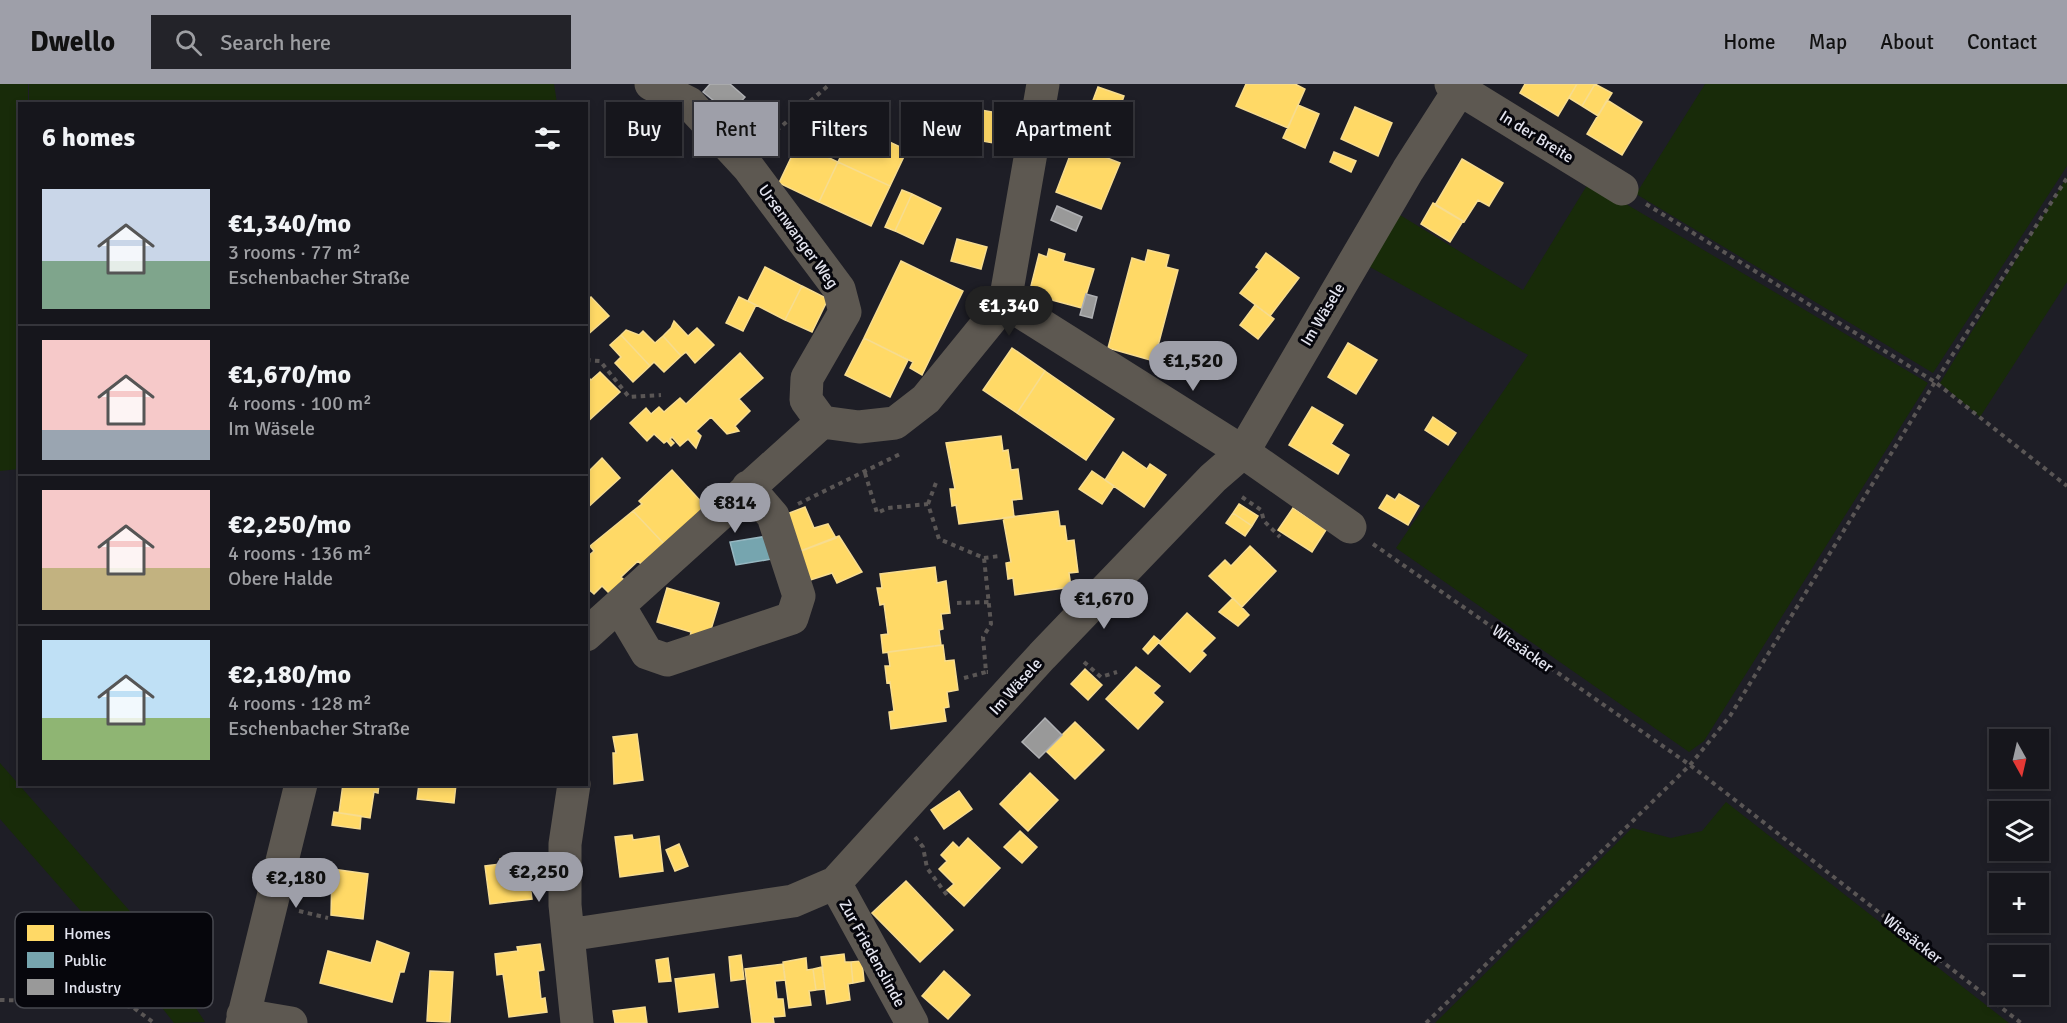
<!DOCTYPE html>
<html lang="en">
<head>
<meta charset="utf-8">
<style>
	:root { --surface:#16161c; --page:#232329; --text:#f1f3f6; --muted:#9e9fa3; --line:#35353b; --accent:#9e9fa9 }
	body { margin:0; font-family:Signika,sans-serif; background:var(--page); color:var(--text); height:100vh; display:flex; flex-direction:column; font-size:22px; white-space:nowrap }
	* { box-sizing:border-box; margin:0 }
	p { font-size:20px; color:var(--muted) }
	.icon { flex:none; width:33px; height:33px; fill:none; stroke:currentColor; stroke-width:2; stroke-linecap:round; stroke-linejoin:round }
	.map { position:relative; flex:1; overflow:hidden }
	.side { position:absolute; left:18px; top:18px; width:570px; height:684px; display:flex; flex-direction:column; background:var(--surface); border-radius:0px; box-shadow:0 3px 9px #0003,0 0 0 2px var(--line) }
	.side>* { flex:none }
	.hud { position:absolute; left:606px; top:18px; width:570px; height:54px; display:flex; gap:12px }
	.needle { width:39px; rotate:172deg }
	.fabs { position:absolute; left:1989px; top:645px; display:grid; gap:12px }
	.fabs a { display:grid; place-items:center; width:60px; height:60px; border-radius:0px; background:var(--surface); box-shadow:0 3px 9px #0003,0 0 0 2px var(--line); font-size:30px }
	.price { position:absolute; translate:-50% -51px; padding:0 14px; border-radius:21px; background:var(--accent); color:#111; font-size:20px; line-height:39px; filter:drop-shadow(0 2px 3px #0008) }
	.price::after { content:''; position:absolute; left:50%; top:36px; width:18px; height:14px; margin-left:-9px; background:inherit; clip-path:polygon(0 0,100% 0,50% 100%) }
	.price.selected { background:#222; color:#fff }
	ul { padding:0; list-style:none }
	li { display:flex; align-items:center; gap:18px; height:150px; padding:0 24px }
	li+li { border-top:2px solid var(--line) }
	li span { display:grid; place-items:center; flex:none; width:168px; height:120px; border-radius:0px; color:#555 }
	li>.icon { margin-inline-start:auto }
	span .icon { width:72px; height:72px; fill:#fffc; stroke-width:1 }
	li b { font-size:26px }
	h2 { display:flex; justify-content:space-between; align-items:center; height:72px; padding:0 24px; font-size:26px }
	.chip { padding:0 21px; border-radius:0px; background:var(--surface); box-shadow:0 3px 9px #0003,0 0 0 2px var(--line); font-size:21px; line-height:54px }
	.chip.selected { background:var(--accent); color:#111 }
	header { display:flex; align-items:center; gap:36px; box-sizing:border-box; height:84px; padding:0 30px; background:var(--accent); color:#111 }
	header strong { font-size:28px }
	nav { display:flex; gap:33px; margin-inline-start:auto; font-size:21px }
	.search { width:420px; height:54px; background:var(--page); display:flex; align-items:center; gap:15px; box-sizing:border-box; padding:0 21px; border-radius:0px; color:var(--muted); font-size:22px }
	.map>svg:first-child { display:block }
</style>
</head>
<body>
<header>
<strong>Dwello</strong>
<div class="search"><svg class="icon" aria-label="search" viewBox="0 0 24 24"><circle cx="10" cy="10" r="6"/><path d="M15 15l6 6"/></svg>Search here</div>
<nav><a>Home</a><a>Map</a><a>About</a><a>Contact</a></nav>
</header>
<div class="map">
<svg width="2067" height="939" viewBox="0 0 2067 939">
	<rect width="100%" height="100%" fill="#1e1e26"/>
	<path fill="#182b09" d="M0,0H28V19L20,20L19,385L0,387Z
		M29,0H554L557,19L29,20Z
		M1705,0H2067V82L1933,289L1636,110Z
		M2067,93V198L1980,333L1940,299Z
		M1589,98L1928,299L1704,657L1689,668L1396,464L1528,271L1361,178L1395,128L1523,206Z
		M0,679L142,841L205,938L174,939L130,883L0,735Z
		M1726,718L2009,939H1435L1632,744L1671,754L1702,747Z"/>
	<path fill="#ffd966" stroke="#f7dc8f" stroke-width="1.5" d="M1246,0H1295L1305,5L1288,44L1236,22Z
		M1525,0H1577L1558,32L1520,9Z
		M1577,0H1595L1582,22L1569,14Z
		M1595,0L1612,9L1598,32L1582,22Z
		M1098,3L1124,12L1110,52L1083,43Z
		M1607,16L1642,38L1622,71L1587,50Z
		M1298,21L1319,30L1305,64L1283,54Z
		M1355,23L1392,39L1378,72L1341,55Z
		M975,25L1010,31L1005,61L970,55Z
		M855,42L907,66L890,102L838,78Z
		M798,59L838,78L819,118L779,99Z
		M1074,61L1120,79L1101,125L1056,108Z
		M1334,68L1356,77L1351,88L1330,78Z
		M1462,75L1503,99L1489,122L1478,116L1464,138L1435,121Z
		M838,78L890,102L871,142L819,118Z
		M902,106L912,110L895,147L885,143Z
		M912,110L941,124L923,160L895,147Z
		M1433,119L1463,137L1450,158L1421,140Z
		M957,155L987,163L981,185L951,177Z
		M1049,165L1065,170L1063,177L1094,185L1082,224L1029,210L1039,170L1047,173Z
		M1148,166L1169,171L1166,183L1178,186L1154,277L1108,264L1132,174L1145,178Z
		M1266,169L1299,194L1270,232L1240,209L1259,185L1256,183Z
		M901,177L963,207L922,291L910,284L913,278L864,254Z
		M765,183L802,202L785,236L748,217Z
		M802,202L828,215L812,248L785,236Z
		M591,213L609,232L586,252V217Z
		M739,213L756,221L743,247L726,239Z
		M1255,221L1274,235L1258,255L1240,241Z
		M674,237L688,252L697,244L714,261L695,279L686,268L681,272L663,252L671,244Z
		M626,246L639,251L643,247L655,259L663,252L681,272L664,288L654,278L650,282L621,251Z
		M621,251L650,282L633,298L615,279L621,273L610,261Z
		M864,254L908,276L890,313L845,291Z
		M1348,259L1377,276L1356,310L1328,293Z
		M1012,264L1045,287L1017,329L983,306Z
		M740,269L763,294L739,315L750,327L735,342L739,347L727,350L711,333L696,347L701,352L696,364L688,355L680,362L672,353L670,355L674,359L671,362L667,357L664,359L654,350L647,357L630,339L646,324L651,330L659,323L664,328L680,314L686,320Z
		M1045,287L1114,335L1086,376L1017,329Z
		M600,288L620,308L586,339V291L591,296Z
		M1312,323L1343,341L1331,360L1349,371L1338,390L1289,361Z
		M1433,333L1456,349L1448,361L1425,346Z
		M1001,352L1003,367L1008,366L1011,386L1018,385L1022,415L1012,416L1014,433L959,440L956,421L952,422L950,405H955L946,359Z
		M1123,368L1147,385L1150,380L1166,391L1144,423L1105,396Z
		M602,374L620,394L586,425V390Z
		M672,386L705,422L667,463L633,427L642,420L639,417Z
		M1092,387L1114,402L1102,420L1079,405Z
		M1399,410L1419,422L1408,441L1379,424L1387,411L1395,416Z
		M1239,420L1258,432L1252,442L1233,429Z
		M805,423L814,444L828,440L836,454L793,470L779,433Z
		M1293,424L1326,446L1312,468L1278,446Z
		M633,427L667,463L641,480L638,477L621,493L625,497L611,511L602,502L594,510L586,503V474L594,467L590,462Z
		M1058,427L1060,442H1065L1067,457L1074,456L1078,488L1069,489L1071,503L1015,511L1013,494L1008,495L1006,479L1011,478L1003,434Z
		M1233,429L1252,442L1245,452L1226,439Z
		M839,452L862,488L837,499L832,489L804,498L793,470Z
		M1250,462L1276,487L1242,523L1209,492L1225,476L1231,482Z
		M935,483L937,499L946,497L950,529L941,530L943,545L939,546L941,561L883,569L881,551L888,550L884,520L880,521L877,504H882L880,490Z
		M667,504L719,519L709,552L690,553L691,548L657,538Z
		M1233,514L1249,531L1238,542L1219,528Z
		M1187,529L1215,554L1202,567L1206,571L1190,588L1159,559Z
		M1154,552L1160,557L1148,570L1143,565Z
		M943,561L945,577L954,576L958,606L947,608L949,623L944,624L946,637L891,645L889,628L894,627L890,598L887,599L885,582H890L888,568Z
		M1136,583L1160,602L1153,609L1163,618L1138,645L1106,615Z
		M1085,585L1102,601L1088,616L1071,600Z
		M1075,638L1104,666L1075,695L1046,667Z
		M637,650L643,696L614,700L613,669H616L613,653Z
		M1030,689L1058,716L1028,747L1000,720Z
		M343,700H379L378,709L374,708L370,734L339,729Z
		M419,700H456L454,719L417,715Z
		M959,707L972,725L944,745L931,726Z
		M334,728L361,732L360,745L332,741Z
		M1020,747L1037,763L1022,779L1004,763Z
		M632,751L633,756L659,752L663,787L620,793L615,753Z
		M968,754L1000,784L964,822L947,806L954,800L939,785L947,777L941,771L953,758L959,764Z
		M679,760L688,782L675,787L666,766Z
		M526,771L528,802L530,801L532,815L490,820L485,782L501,780L500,775Z
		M332,785L368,790L363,835L331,831Z
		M906,797L953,846L920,878L872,829Z
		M377,857L409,869L404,888H400L392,918L320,899L328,867L371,879Z
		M540,860L544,886L538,887L541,915L545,914L547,928L509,933L503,890L497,891L495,870L518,867L517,863Z
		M844,870L845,878H851L853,899L848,900L850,916L827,920L821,873Z
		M741,871L744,895L731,897L729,873Z
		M668,874L671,897L659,898L656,876Z
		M806,874L807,886L813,885L816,906L809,907L811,921L789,924L783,878Z
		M862,877L864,897L853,899L851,878Z
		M783,880L785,896L775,897L777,915H783L785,932L773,933L774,939H752L745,885Z
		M822,883L825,905L816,906L813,885Z
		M430,887L453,888L450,938L427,937Z
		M944,887L970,911L948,935L922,912Z
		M714,890L718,923L679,928L675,895Z
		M645,923L647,939H615L613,927Z"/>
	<path fill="#76a5af" stroke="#97b8c2" stroke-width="1.5" d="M768,452L772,475L736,481L730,458Z"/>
	<path fill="#999" stroke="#afb0b3" stroke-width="1.5" d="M710,0H730L745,13L730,30L703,8Z
		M1057,122L1082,133L1076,147L1051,136Z
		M1086,210L1097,213L1092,234L1080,231Z
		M1045,634L1062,651L1039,674L1022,658Z"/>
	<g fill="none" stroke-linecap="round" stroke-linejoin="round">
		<path stroke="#5a5655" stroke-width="4" stroke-dasharray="4.5 4.5" stroke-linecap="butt" d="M766,61L769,53L830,0
			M1646,120L1935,298L2067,402
			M586,276L600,277L629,313L661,311
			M865,389L877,429L888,424L928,420L939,455L984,474L991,540L983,553L986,588H988
			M1242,413L1261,426L1264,437L1280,453
			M798,420L902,369
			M928,420L937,396
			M1373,460L1690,681L2021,939
			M984,474L1000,472
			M957,519L989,518
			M1084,578L1101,593L1117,588
			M964,594L986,588
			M915,753L923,763L927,784L949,814
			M299,827L328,834
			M0,916L117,919L134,924L154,939
			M1426,939L1690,681L1730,632L1935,298L2067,94"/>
		<path stroke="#5d5851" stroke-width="33" d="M651,0L689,19L748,83L839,205L845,228L807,294L806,316L822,338
			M1451,0L1622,105
			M1005,218L1243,368L1350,443
			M619,522L647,569L667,576L792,534L799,512L773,432L748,403
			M586,551L822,338L859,343L895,339L926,315L1005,218L1043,0
			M574,700L565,760V821L577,939
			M835,799L912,939
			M568,851L793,817L835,799L1042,572L1213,394L1243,368L1408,86L1463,0
			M243,931L291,939
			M242,939L301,700"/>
	</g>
	<g text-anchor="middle" stroke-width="6" stroke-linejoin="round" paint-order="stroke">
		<g font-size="16" fill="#e3e4ef" stroke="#06060c">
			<text transform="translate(1537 52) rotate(32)" y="6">In der Breite</text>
			<text transform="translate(799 152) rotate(54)" y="6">Ursenwanger Weg</text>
			<text transform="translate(1322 230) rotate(-59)" y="6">Im Wäsele</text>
			<text transform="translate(1523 564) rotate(35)" y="6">Wiesäcker</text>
			<text transform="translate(1015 602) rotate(-48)" y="6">Im Wäsele</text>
			<text transform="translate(1913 854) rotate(38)" y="6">Wiesäcker</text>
			<text transform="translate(873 869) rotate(61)" y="6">Zur Friedenslinde</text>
		</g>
	</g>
	<rect x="15" y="828" width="198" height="96" rx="9" fill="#06060c" stroke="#484950" stroke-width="1.5"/>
	<rect x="27" y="841" width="27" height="16" fill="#ffd966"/>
	<rect x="27" y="868" width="27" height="16" fill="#76a5af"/>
	<rect x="27" y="895" width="27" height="16" fill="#999"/>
	<g font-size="16" fill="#e3e4ef">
		<text x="64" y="855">Homes</text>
		<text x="64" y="882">Public</text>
		<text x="64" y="909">Industry</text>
	</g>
</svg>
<div class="fabs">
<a><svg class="needle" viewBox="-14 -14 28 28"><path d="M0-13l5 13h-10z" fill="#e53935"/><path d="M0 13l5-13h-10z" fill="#9e9fa3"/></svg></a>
<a><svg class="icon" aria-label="layers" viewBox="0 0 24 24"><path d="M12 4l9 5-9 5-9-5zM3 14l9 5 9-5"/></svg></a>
<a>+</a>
<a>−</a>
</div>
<b class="price selected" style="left:1009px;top:253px">€1,340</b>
<b class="price" style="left:1193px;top:308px">€1,520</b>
<b class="price" style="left:735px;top:450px">€814</b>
<b class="price" style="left:1104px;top:546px">€1,670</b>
<b class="price" style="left:539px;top:819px">€2,250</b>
<b class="price" style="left:296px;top:825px">€2,180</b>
<div class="hud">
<a class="chip">Buy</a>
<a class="chip selected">Rent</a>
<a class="chip">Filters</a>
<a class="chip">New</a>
<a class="chip">Apartment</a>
</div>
<section class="side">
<h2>6 homes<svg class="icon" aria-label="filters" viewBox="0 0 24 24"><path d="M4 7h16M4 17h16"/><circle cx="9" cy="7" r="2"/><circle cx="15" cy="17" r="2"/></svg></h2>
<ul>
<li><span style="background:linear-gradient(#c9d6e8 60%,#7fa58c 0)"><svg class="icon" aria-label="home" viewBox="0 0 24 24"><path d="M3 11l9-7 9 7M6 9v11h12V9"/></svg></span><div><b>€1,340/mo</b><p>3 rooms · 77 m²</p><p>Eschenbacher Straße</p></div></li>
<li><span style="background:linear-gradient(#f6c9c9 75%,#9aa5b1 0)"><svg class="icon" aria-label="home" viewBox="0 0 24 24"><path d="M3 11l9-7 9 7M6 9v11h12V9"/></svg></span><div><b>€1,670/mo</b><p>4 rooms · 100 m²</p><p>Im Wäsele</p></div></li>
<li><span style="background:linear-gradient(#f6c9c9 65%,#c2b280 0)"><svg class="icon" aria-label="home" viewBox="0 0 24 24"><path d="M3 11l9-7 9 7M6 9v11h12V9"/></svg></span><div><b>€2,250/mo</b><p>4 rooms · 136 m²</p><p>Obere Halde</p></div></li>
<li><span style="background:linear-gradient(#bfe0f5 65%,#8fb573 0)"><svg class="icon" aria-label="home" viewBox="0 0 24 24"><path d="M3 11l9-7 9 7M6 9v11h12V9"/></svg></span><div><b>€2,180/mo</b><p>4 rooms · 128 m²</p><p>Eschenbacher Straße</p></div></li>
</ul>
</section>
</div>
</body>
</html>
